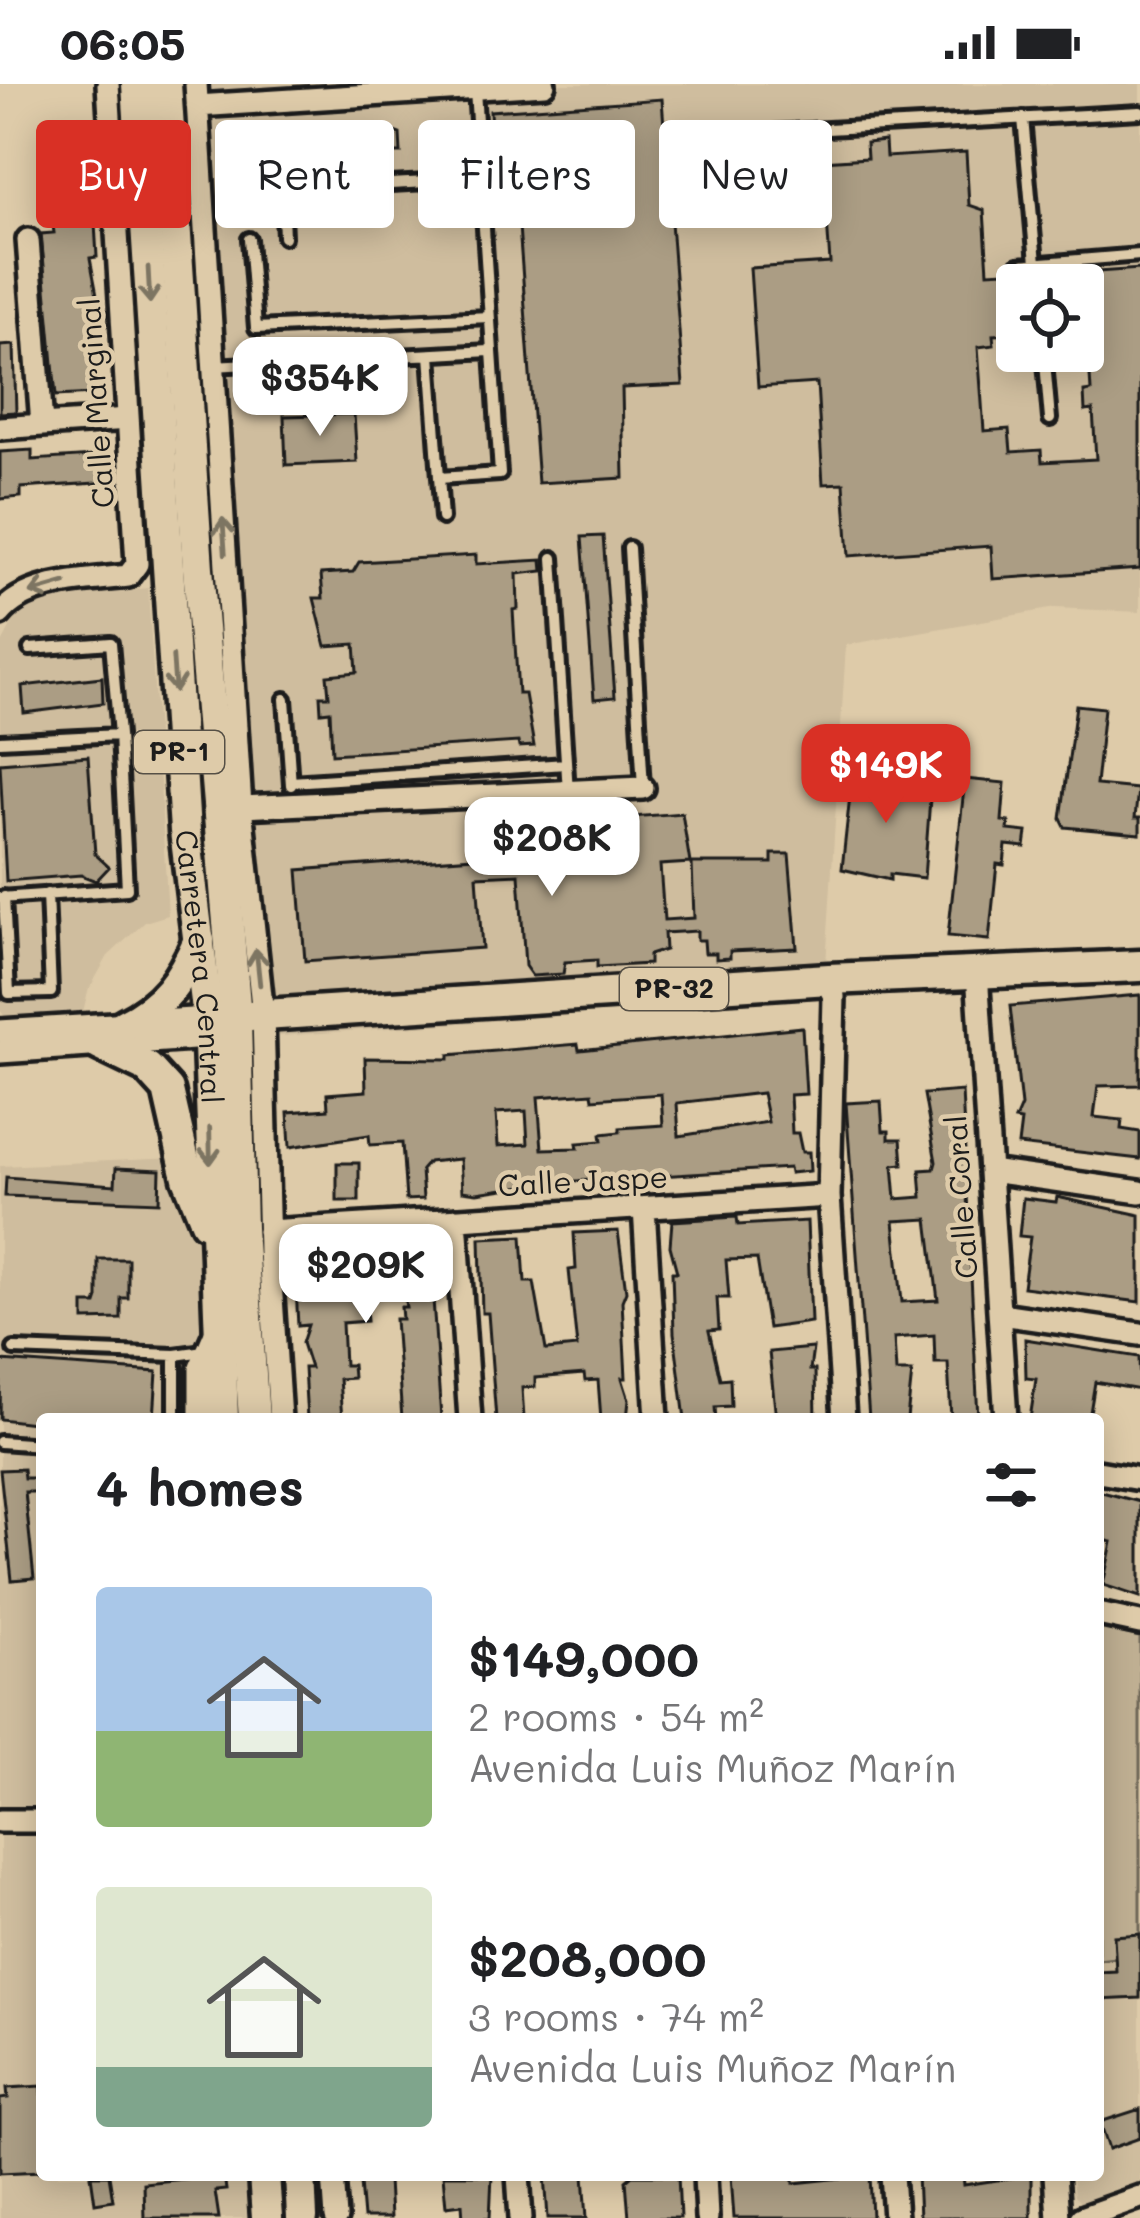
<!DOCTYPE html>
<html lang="en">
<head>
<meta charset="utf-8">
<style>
	:root { --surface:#fff; --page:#f2f2f2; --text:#202124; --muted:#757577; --accent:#d93025 }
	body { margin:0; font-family:Mali,sans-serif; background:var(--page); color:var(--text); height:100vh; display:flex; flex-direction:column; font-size:45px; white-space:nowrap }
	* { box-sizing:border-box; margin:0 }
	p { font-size:39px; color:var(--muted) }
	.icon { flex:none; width:66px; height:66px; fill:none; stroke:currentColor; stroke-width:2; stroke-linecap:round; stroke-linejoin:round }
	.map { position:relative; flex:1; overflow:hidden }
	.panel { position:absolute; left:36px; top:1329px; width:1068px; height:768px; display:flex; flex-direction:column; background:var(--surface); border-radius:12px; box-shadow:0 6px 30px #0003 }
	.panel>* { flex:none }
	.top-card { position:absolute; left:36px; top:36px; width:1068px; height:108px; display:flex; gap:24px }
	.fabs { position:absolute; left:996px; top:180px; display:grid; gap:24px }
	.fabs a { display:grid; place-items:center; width:108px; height:108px; border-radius:12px; background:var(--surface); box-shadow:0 6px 30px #0003; font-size:60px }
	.price { position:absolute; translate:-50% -102px; padding:0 27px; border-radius:24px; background:#fff; color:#222; font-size:39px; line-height:78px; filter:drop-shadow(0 3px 6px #0008) }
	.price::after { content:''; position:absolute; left:50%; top:72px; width:36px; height:27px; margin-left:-18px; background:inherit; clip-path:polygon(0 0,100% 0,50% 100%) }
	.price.on { background:var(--accent); color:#fff }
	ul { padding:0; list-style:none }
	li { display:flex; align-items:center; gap:36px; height:300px; padding:0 60px }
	li span { display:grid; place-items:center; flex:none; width:336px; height:240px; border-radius:12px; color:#555 }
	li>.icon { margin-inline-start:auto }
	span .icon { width:144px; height:144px; fill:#fffc; stroke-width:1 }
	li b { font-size:51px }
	h2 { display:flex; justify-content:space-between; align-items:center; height:144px; padding:0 60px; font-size:51px }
	.chip { padding:0 42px; border-radius:12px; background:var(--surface); box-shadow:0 6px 30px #0003; font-size:42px; line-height:108px }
	.chip.on { background:var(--accent); color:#fff }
	.status { display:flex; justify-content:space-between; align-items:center; height:84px; padding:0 60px; background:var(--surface); direction:ltr }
	.status svg { height:33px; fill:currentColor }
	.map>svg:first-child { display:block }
</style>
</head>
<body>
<div class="status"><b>06:05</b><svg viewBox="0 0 49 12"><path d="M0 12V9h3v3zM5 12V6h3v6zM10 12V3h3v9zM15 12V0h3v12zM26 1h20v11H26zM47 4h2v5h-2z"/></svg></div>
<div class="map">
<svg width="1140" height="2134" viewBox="0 0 1140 2134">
	<rect width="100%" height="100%" fill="#decba9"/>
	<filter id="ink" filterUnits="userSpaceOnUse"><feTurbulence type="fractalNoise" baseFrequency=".00833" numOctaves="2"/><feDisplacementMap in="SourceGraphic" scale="24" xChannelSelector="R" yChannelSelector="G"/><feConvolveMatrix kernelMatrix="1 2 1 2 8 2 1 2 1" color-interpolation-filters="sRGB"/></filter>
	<g filter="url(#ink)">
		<path fill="#cfbd9e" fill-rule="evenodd" d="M152,0H1140V528L1055,524L846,561L824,913L211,957ZM1017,201H1083V267H1017Z
			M148,504L168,831L145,838L108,872L88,907L81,936L9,938L0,926V563L17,531L44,516Z
			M219,1072L237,1335H42V2091H287L290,2134H0V1082Z
			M1140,1871V2097L1081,2119L1074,2112L1072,2091H1098V1876Z"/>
		<path fill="#bfaf92" stroke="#6e6657" stroke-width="3" d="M1098,1543L1140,1553V1871L1098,1876Z"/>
		<path fill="#ab9d84" stroke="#1c1c1c" stroke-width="3" fill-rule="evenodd" d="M662,15L683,301L622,304L624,394L538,399L515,88L493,89L490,27Z
			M383,44L400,50L401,69H391V75L304,80L302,48Z
			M885,57L886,73L966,68L969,121L984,126L988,188L1005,187L1014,250L993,251L994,261L978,263L984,347L1009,345L1011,368L1041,366L1042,378L1096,375L1093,326L1085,327L1084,308L1091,307L1088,259L1083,260V189L1140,185V485L993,495L991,462L849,472L844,399L823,400L817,299L758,303L750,184L830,179L823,77L867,74L866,59Z
			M94,123L97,173L90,174L101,232L93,233V310L56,312L41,150L54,149L52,134Z
			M14,261L16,328L0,329V262Z
			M354,330L357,378L286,381L284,332Z
			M32,366V376L109,371L111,398L21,404V413L0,415V368Z
			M603,452L615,613L594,615L582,453Z
			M476,471V480L542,476L543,487L517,490L518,525L513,526L518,610H525L534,662L519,663L518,658L332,670L330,627L321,628L320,612H329L327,591L357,588L355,560L326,562L314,514H323L321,490L353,488L359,478Z
			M102,593L103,619L24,629L22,602Z
			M1076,621L1104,624L1096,701L1138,705L1135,734H1140V750L1065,743L1061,735Z
			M88,672L95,770L109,783L96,797L81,791L6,797L0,679Z
			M853,684L890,688L889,696L931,701L924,794L890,790V796L842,785Z
			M965,695L1005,699L1002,737L1009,738L1008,746L1027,748L1025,763L1006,761L1004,781L997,780L989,856L948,852Z
			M682,729L690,779L660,781L664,836L694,834L692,779H772V770H789L797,864L730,867V874L716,875V869H705L704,856H697V847L664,849L665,866L649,871V880L597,883V876L565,878L563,890L532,892L525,882L519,790L477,792L482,864L305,877L298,786L500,771L499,752L517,751L516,742Z
			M1140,911V1001L1098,1002L1094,1033L1122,1036L1121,1045L1140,1048V1075L1018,1061L1021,1037L1015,1036L1021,1022L1010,922Z
			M802,943L806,1010L790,1011L792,1049H798L802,1068H809L810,1087L790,1089L789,1084L544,1099L477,1109L462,1107L460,1075L428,1078L421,1086L423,1115L406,1116L402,1059L370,1061L369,1051L290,1063L288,1028L328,1025L327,1010L366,1007L365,974L449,975V971L578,960L579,966ZM592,1009L593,1015L661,1010L663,1041L620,1044V1048L601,1050L602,1057L577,1059L578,1064L542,1065L538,1013ZM762,1009L768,1038L679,1052L677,1019ZM526,1027L528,1060L498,1062L496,1029Z
			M962,1007L978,1335H951L948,1279H935L934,1251L894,1254L896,1288H912L907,1335H869L846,1019L881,1017L883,1047H889V1055H901L903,1080L893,1081L896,1115L922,1113L920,1086L934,1085L936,1078L924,1010ZM928,1135L938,1216L902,1218L894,1137Z
			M337,1079H359V1117H337Z
			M116,1084L160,1086L159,1118L5,1112L6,1093L115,1101Z
			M1057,1113L1140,1131V1218L1023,1203L1030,1153L1019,1152L1023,1114L1056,1118Z
			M737,1133L738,1141L807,1137L811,1238L768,1244L757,1175L726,1176L729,1214H717L719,1246L709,1247L720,1295L730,1294L731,1322L715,1323L716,1335H685L674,1249L672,1188H677L670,1162L672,1137Z
			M618,1147L626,1207L622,1217L626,1294H622L629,1316L627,1335H601L598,1296L585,1297L584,1290L535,1294V1303L522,1304L524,1335H496L488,1229H482L480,1154L522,1152L525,1198H534L546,1266L577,1263L569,1186L576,1185L574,1149Z
			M404,1165V1171L430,1170L441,1335H402L395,1235H402L401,1223H406L401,1195L364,1197L367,1237L342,1239L344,1281H352L353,1294L339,1295L342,1335H307L304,1284H310L302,1259L308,1241L298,1242L296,1203L300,1168Z
			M98,1175H128V1214H121V1235L84,1236V1220H96L98,1214Z
			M1025,1255L1139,1273L1140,1306L1095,1298L1089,1335H1030L1036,1295L1026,1294Z
			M813,1264L810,1286H815L816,1335H776L769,1268Z
			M1,1277L157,1288L154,1335H42V1340L0,1335Z
			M23,1385L24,1394H42V1408H25L34,1494L12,1496L0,1386Z
			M1098,1407L1140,1418V1513L1103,1501L1112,1458L1098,1455Z
			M1140,1850V1914L1098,1916V1888L1116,1887L1114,1852Z
			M42,2002V2087L0,2089V2015L8,2014L7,2004Z
			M1140,2025V2054L1109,2065L1100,2038Z
			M91,2091H109L113,2116L95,2119Z
			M224,2091L226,2106L215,2107L219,2134H144L143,2099Z
			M443,2091H492L490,2134H463L462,2120L446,2122Z
			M545,2091H584L587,2134H548Z
			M632,2091H678L680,2134H629L626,2096Z
			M731,2091H794V2099L870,2091L872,2134H734Z
			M917,2091H963L964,2101L1031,2091V2134H919Z
			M388,2096L390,2134H363L360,2099Z"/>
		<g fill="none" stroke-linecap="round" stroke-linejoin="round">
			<g stroke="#1c1c1c" stroke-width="20">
				<path id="service" d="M1023,34L1038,201
					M737,50L1140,28
					M284,153L282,106L481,95
					M249,155L256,244L489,233
					M1018,181L1140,171
					M1044,267L1050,335
					M430,271L442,434
					M212,282L490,267
					M439,394L500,390L475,6
					M629,464L643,704
					M553,474L568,708
					M30,565L111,559L119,651
					M285,615L291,701
					M0,657L119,651L127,805L0,814
					M291,698L566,680
					M4,813L9,909L51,908L47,810
					M14,1265L175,1271
					M175,1335V1271L204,1267
					M0,1358L42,1361"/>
			</g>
			<g stroke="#1c1c1c" stroke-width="30">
				<path id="minor" d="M196,0L241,723L263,931L269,1167L280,1335
					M197,22L544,0
					M28,156L42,341
					M0,344L128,335
					M0,530C27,496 87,497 128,492L137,480L108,0
					M241,723L643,704
					M977,888L1006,1335
					M825,895L834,912L829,1112L844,1335
					M0,947L208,934
					M0,968L209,954
					M990,1087L1140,1108
					M644,1124L657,1335
					M456,1135L470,1335
					M268,1147L829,1112
					M1000,1230L1140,1250
					M200,1335V1284L215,1249
					M1098,1388L1140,1395
					M1098,1530L1140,1539
					M0,1737H42
					M333,2091L336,2134
					M518,2091L521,2134
					M705,2091L707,2134
					M892,2091L895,2134
					M1055,2091L1058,2134
					M1081,2134L1140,2113"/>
			</g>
			<g stroke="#1c1c1c" stroke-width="39">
				<g id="primary">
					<path id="s1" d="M137,0L185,747L208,934L223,1335"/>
					<path d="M166,0L198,484L236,933L241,1144L254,1335"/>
					<path d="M218,934L829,895L1140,882"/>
					<path d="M124,941C164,921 181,897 199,856"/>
					<path d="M100,961L148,984L168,1006L188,1094L206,1138"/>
					<path d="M264,2091L267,2134"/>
					<path d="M300,2091L302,2134"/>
				</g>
			</g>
			<use href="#service" stroke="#decba9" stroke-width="10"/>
			<use href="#minor" stroke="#decba9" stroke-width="21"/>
			<use href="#primary" stroke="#decba9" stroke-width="30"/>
		</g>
		<defs><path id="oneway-shaft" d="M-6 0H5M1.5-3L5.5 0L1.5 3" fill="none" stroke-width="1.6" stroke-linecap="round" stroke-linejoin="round" transform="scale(3)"/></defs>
		<g stroke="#7d7462">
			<use href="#oneway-shaft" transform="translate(149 201) rotate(87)"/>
			<use href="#oneway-shaft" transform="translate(224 452) rotate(-94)"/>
			<use href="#oneway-shaft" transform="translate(48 504) rotate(164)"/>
			<use href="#oneway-shaft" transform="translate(174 590) rotate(86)"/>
			<use href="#oneway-shaft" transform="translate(258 883) rotate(-96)"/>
			<use href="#oneway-shaft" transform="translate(210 1062) rotate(89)"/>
		</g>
	</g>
	<g text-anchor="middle" stroke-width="9" stroke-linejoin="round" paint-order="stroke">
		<g fill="#decba9" stroke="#565046" stroke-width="3">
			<rect x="134" y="647" width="90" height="42" rx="9"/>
			<rect x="620" y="884" width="108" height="42" rx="9"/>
		</g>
		<g font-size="27" font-weight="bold" fill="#1c1c1c">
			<text x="179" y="677">PR-1</text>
			<text x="674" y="914">PR-32</text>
		</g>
		<g font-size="30" fill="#1c1c1c" stroke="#decba9">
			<text transform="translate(97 319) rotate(-94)" y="10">Calle Marginal</text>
			<text dy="10" stroke="none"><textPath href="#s1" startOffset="885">Carretera Central</textPath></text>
			<text transform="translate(583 1098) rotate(-3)" y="10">Calle Jaspe</text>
			<text transform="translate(962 1113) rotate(-94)" y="10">Calle Coral</text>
		</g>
	</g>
</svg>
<div class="fabs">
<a><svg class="icon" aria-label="locate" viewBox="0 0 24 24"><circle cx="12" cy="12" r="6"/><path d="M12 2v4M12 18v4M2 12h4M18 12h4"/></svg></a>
</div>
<b class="price" style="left:320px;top:355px">$354K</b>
<b class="price on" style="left:886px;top:742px">$149K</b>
<b class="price" style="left:552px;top:815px">$208K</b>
<b class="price" style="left:366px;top:1242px">$209K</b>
<div class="top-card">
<a class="chip on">Buy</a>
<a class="chip">Rent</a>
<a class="chip">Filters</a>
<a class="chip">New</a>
</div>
<section class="panel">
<h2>4 homes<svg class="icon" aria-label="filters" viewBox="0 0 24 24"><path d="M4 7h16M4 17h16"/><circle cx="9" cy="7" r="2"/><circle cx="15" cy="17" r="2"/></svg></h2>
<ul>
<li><span style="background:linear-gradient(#a9c7e8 60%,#8fb573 0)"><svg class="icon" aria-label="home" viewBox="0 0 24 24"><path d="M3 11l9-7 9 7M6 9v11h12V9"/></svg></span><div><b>$149,000</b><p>2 rooms · 54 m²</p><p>Avenida Luis Muñoz Marín</p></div></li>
<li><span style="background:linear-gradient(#dfe7d0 75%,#7fa58c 0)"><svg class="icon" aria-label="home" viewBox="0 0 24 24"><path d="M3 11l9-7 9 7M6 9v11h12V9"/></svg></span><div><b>$208,000</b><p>3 rooms · 74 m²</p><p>Avenida Luis Muñoz Marín</p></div></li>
</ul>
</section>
</div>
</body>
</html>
